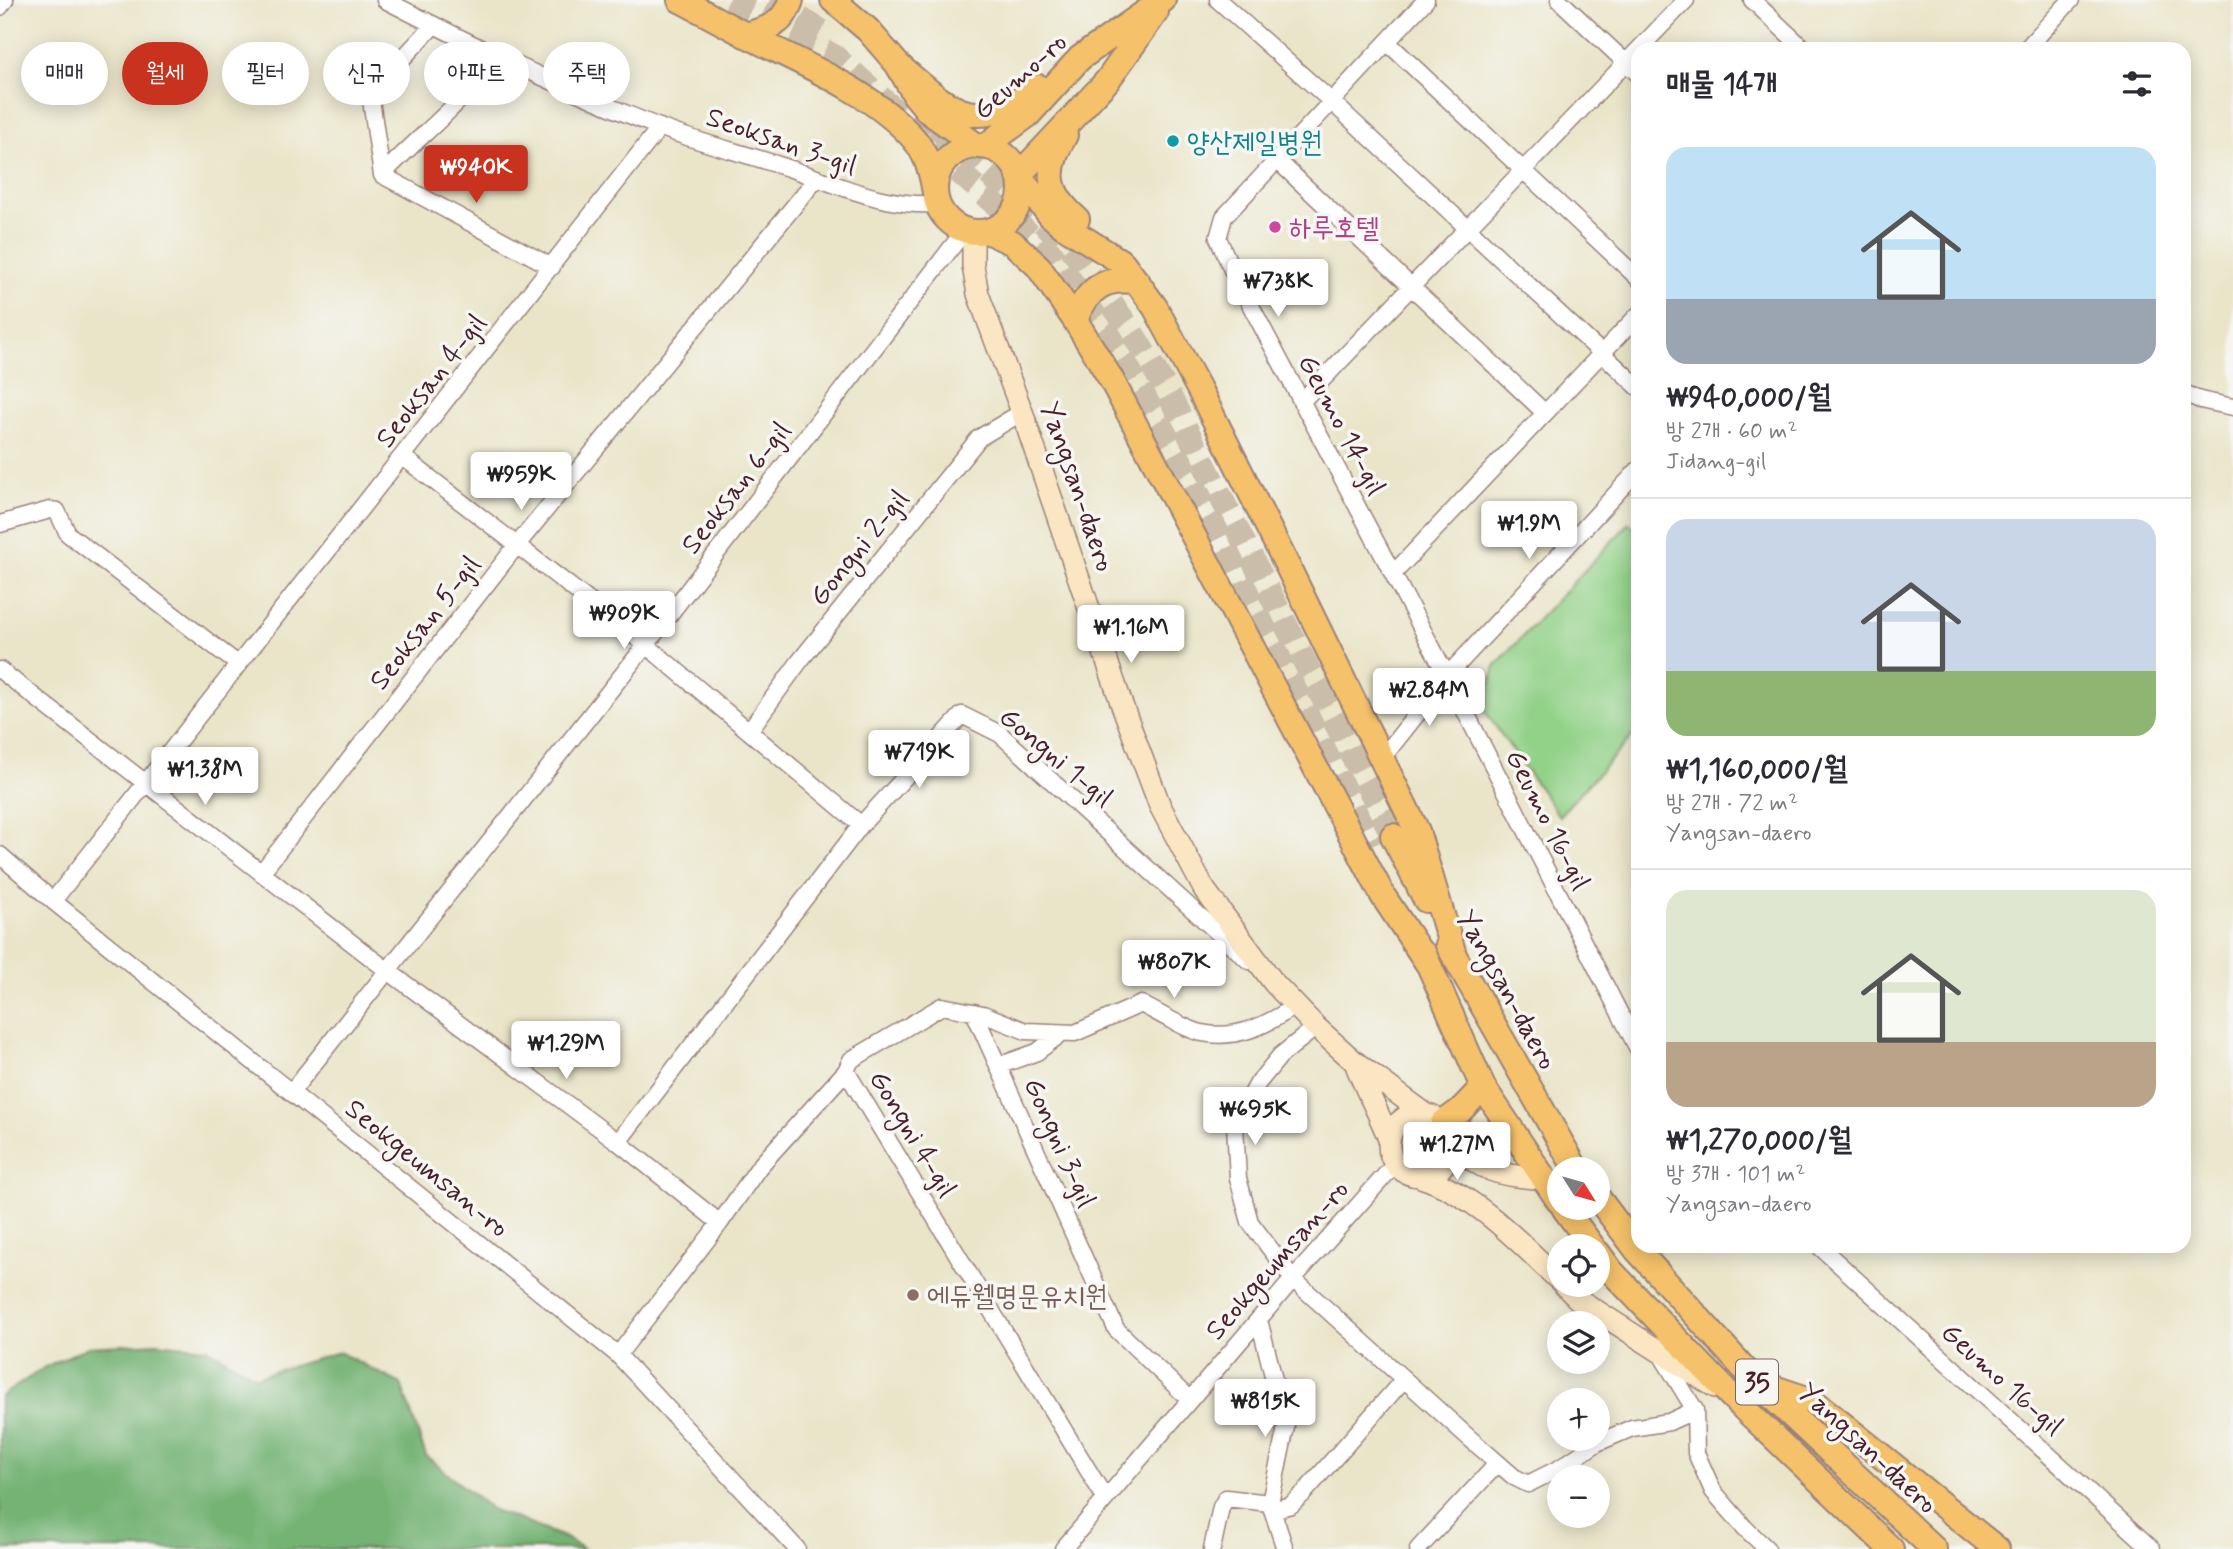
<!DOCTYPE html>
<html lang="ko">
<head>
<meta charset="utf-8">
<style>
	:root { --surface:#fff; --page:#f2f2f3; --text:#2b2b33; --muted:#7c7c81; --line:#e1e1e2; --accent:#c8321e }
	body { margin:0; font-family:Mynerve,"Poor Story",sans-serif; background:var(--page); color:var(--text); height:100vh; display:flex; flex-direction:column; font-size:26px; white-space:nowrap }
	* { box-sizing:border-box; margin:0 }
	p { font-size:23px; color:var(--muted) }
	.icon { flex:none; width:38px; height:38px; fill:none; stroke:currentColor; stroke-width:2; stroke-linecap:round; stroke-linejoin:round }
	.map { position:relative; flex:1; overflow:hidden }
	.side { position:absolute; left:1631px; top:42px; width:560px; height:1211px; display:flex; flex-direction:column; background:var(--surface); border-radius:21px; box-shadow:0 4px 18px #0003 }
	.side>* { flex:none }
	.guide { position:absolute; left:21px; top:42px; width:665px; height:63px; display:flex; gap:14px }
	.needle { width:46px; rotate:127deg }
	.fabs { position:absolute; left:1547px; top:1157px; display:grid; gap:14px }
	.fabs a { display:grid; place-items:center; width:63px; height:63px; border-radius:50%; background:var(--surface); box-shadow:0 4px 18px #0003; font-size:35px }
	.price { position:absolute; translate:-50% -60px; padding:0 16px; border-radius:7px; background:#fff; color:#222; font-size:23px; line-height:46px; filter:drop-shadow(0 2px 4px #0008) }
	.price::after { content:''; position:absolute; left:50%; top:42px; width:21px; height:16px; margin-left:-10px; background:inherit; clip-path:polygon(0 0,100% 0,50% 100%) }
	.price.active { background:var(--accent); color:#fff }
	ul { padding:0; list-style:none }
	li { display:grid; align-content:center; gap:14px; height:371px; padding:0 35px }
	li+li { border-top:2px solid var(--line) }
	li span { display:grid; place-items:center; height:217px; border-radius:21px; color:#555 }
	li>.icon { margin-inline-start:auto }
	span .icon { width:126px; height:126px; fill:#fffc; stroke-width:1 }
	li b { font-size:30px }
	h2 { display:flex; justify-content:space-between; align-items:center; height:84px; padding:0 35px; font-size:30px }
	.pill { padding:0 24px; border-radius:32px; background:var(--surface); box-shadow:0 4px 18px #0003; font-size:24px; line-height:63px }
	.pill.active { background:var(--accent); color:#fff }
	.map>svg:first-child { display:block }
</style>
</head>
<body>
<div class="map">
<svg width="2233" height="1549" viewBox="0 0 2233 1549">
	<rect width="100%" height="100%" fill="#f6f6f2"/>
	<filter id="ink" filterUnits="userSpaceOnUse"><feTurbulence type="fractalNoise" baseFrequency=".0143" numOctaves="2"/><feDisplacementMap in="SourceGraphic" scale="14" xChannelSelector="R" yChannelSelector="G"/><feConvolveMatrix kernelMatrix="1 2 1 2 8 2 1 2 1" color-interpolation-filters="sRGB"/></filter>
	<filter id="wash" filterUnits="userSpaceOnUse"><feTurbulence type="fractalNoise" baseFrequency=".00686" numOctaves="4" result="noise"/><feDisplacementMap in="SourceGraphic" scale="28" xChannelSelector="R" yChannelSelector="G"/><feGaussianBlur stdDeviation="1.57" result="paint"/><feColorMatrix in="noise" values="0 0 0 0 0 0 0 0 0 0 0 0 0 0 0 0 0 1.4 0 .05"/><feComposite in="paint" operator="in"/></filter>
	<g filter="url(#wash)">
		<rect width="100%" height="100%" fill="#eae5c9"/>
		<path fill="#92d188" stroke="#6e785a" stroke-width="2" d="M1629,523L1638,531V730L1559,816L1484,710L1495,666Z"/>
		<path fill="#75b374" stroke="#606950" stroke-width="2" d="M157,1343L207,1348L256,1377L339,1352L401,1384L426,1456L491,1509L563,1537L584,1549H0V1397L45,1367L88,1347Z"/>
	</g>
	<g filter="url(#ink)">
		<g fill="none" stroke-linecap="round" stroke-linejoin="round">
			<path stroke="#cabda9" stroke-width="24" stroke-dasharray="24 12" stroke-linecap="butt" d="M729,0L834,56L896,111L944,159L1052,254L1111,338L1193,483L1372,846
				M770,0L831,37
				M935,126L1070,247L1130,329L1165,387L1393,836"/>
			<g stroke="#9a827a" stroke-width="19">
				<path id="street" d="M385,0C474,46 565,90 659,127C700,143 743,153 785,167C838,184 880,207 938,204
					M1218,0L1331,101L1638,387
					M1426,0L1224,217L1218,238L1233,272L1447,676L1638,1049
					M1559,0L1638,74
					M1752,0L1804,49
					M0,7L5,0
					M1387,42L1638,278
					M1639,49L1686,0
					M2026,49L2071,0
					M1277,160L1545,413
					M382,175L552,267
					M382,175L370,93L434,25
					M382,175C419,136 465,102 495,57
					M2184,393L2200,400L2233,407
					M1301,402L1638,50
					M403,457L646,645L861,825
					M0,524L50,510L57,511L68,534L239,665
					M1393,574L1638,315
					M0,670L388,971L618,1142L720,1223
					M749,731L799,662L979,438L1022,412
					M1383,757L1447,676L1638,470
					M0,855L53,901L618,1355L797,1549
					M261,873L517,545L817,178
					M53,901L660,127
					M974,1012L1116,1329L1190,1400
					M1316,1027L1280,1056L1258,1083L1235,1125L1238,1178L1250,1222L1293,1279L1467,1436L1514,1477L1528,1484L1560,1468L1597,1443L1632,1428L1669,1422L1695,1410
					M998,1066L1037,1052L1062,1033
					M846,1071L1105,1498
					M292,1091L646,645L965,230
					M618,1142L861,825L962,715L1000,734L1249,961
					M1819,1246L2152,1549
					M1259,1320L1286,1427L1270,1503L1285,1549
					M618,1355L720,1223L759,1167L846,1071L851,1060L942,1006L983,1014L1026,1031L1075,1033L1141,1004C1157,1012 1186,1030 1202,1033C1237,1040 1267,1025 1295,1006
					M1662,1356L1695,1410L1696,1453L1713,1491L1745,1528L1767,1549
					M1272,1510L1291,1505L1303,1494L1404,1379
					M1063,1549L1293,1279L1395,1164
					M1212,1549L1221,1507L1226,1498L1270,1503
					M1418,1549L1498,1463"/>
			</g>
			<g stroke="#9a827a" stroke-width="24">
				<path id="secondary" d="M973,232V266L978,294L1022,412L1122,705L1160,806L1204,889L1274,983L1316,1027L1355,1062L1424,1113
					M1355,1062C1365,1089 1379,1113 1389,1139
					M1389 1145a31 31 0 1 1 62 0a31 31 0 1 1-62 0Z
					M1451,1142C1485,1175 1499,1174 1543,1179
					M1421,1177C1476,1195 1518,1241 1559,1280
					M1563,1284L1578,1299L1715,1387"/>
			</g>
			<g stroke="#9a827a" stroke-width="28">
				<path id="primary" d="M680,0C702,11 724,24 746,35C801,63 873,92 914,139C927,154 932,173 935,193
					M833,0L868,30L898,65L915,95L928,111L977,146
					M745,35C767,29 784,25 791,0
					M898,65C953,112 973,136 1039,87
					M1065,135C1045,170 1046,192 1077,219
					M985,146L1028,115L1080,58L1163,0
					M935 189a43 43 0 1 1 86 0a43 43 0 1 1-86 0Z
					M1019,175L1107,81L1156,12
					M1020,178L1049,214L1062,225L1123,263L1155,307L1199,389L1284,559L1417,831L1455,958
					M987,231L1013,243L1038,266L1075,320L1111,379L1383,896L1430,967
					M1075,320C1087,289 1104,276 1138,282
					M1393,836L1426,900
					M1448,945L1576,1169
					M1424,954L1483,1087L1559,1201
					M1443,1123L1461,1110L1483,1087
					M1598,1198L1637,1250L1757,1383L1934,1549
					M1564,1208L1592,1246
					M1598,1253L1611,1271L1734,1399L1891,1549
					M1762,1384L1813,1401L1997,1549"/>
			</g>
			<use href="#street" stroke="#fff" stroke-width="16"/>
			<use href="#secondary" stroke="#fbe6c4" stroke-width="21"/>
			<use href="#primary" stroke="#f5c16b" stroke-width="24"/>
		</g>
	</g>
	<circle fill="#0f9aa8" stroke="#f6f6f2" stroke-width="2.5" cx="1173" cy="141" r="7"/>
	<circle fill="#d1479c" stroke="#f6f6f2" stroke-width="2.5" cx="1275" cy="227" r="7"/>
	<circle fill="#8d6e63" stroke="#f6f6f2" stroke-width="2.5" cx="913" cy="1295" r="7"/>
	<g text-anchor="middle" stroke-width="7" stroke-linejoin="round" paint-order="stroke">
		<rect fill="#f6f6f2" stroke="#7e6067" stroke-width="2" x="1736" y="1359.5" width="42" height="45" rx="5"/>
		<g font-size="26" font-weight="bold" fill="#4a1f2b">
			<text x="1757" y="1391">35</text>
		</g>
		<g font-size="28" fill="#4a1f2b" stroke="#f6f6f2">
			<text transform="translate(1019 75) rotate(-42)" y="10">Geumo-ro</text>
			<text transform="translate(782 140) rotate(19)" y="10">Seoksan 3-gil</text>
			<text transform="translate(430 380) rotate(-52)" y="10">Seoksan 4-gil</text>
			<text transform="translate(1343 424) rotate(62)" y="10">Geumo 14-gil</text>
			<text transform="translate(1079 486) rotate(71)" y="10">Yangsan-daero</text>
			<text transform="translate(735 487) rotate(-52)" y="10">Seoksan 6-gil</text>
			<text transform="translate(858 547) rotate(-51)" y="10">Gongni 2-gil</text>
			<text transform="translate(424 622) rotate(-52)" y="10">Seoksan 5-gil</text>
			<text transform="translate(1057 756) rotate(40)" y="10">Gongni 1-gil</text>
			<text transform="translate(1549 819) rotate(63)" y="10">Geumo 16-gil</text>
			<text transform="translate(1508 989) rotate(61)" y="10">Yangsan-daero</text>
			<text transform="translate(914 1133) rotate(59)" y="10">Gongni 4-gil</text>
			<text transform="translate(1061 1142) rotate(66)" y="10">Gongni 3-gil</text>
			<text transform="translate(428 1167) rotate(39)" y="10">Seokgeumsan-ro</text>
			<text transform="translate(1276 1259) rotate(-49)" y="10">Seokgeumsan-ro</text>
			<text transform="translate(2003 1378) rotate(42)" y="10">Geumo 16-gil</text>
			<text transform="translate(1869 1447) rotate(43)" y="10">Yangsan-daero</text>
		</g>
		<g font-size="28" fill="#0d838f" stroke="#f6f6f2" text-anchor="start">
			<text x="1187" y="151">양산제일병원</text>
		</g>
		<g font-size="28" fill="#b23c85" stroke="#f6f6f2" text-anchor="start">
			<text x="1289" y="237">하루호텔</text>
		</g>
		<g font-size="28" fill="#785e54" stroke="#f6f6f2" text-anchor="start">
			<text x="927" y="1305">에듀웰명문유치원</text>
		</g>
	</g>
</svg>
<div class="fabs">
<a><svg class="needle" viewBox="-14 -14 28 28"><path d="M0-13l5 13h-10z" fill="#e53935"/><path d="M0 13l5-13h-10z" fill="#7c7c81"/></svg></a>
<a><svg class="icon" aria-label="locate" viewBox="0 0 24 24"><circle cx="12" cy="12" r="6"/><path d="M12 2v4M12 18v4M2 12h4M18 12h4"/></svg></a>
<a><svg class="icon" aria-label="layers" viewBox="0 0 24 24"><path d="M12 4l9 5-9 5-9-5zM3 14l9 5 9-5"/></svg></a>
<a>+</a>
<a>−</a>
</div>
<b class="price active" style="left:476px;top:205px">₩940K</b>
<b class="price" style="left:1278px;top:319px">₩738K</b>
<b class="price" style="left:521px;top:512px">₩959K</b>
<b class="price" style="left:1529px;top:561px">₩1.9M</b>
<b class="price" style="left:624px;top:651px">₩909K</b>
<b class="price" style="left:1131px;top:665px">₩1.16M</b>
<b class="price" style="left:1429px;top:728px">₩2.84M</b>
<b class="price" style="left:919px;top:790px">₩719K</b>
<b class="price" style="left:205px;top:807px">₩1.38M</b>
<b class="price" style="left:1174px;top:1000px">₩807K</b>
<b class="price" style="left:566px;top:1081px">₩1.29M</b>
<b class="price" style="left:1255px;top:1147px">₩695K</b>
<b class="price" style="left:1457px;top:1182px">₩1.27M</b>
<b class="price" style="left:1265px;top:1439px">₩815K</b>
<div class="guide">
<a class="pill">매매</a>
<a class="pill active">월세</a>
<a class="pill">필터</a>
<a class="pill">신규</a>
<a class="pill">아파트</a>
<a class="pill">주택</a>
</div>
<section class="side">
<h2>매물 14개<svg class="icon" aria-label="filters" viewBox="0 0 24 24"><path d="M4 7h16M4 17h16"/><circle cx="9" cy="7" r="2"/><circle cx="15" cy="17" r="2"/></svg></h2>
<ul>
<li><span style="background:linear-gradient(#bfe0f5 70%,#9aa5b1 0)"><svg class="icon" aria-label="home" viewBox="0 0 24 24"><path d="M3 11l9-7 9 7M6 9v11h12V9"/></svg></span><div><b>₩940,000/월</b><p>방 2개 · 60 m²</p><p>Jidang-gil</p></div></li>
<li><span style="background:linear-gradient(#c9d6e8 70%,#8fb573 0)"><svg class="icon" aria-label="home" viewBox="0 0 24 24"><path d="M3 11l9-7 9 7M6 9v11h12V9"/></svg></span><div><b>₩1,160,000/월</b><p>방 2개 · 72 m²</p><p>Yangsan-daero</p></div></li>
<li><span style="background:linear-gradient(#dfe7d0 70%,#b9a48a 0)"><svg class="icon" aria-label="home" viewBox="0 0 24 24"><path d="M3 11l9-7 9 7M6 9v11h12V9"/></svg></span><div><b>₩1,270,000/월</b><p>방 3개 · 101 m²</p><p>Yangsan-daero</p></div></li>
</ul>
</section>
</div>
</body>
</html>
